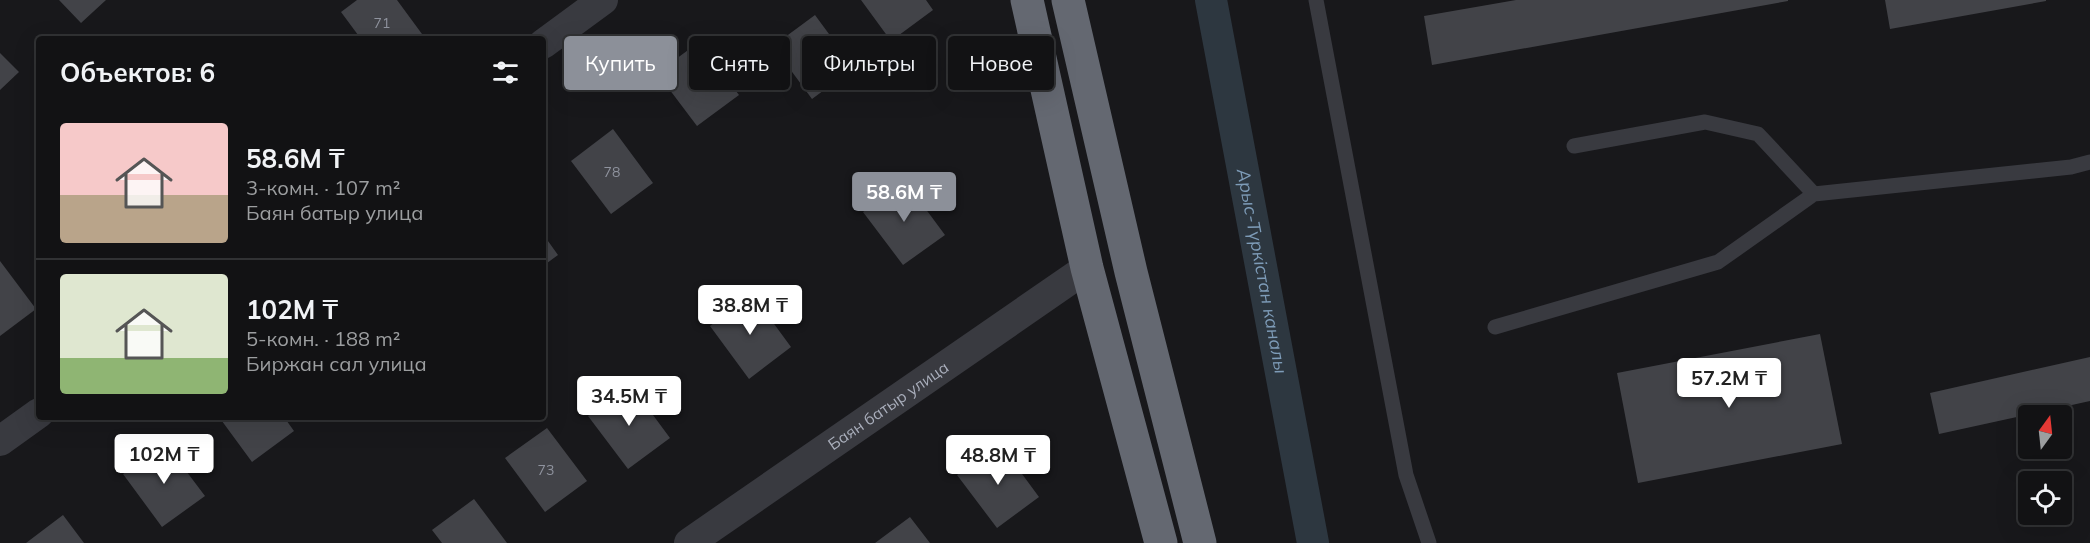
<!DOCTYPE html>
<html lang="ru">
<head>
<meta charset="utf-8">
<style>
	:root { --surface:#121214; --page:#1f2022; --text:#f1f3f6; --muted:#9c9ea0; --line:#313234; --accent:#8c9099 }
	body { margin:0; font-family:Mulish,sans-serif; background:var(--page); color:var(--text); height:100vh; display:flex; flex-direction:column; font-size:22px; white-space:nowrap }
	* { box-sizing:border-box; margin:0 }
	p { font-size:20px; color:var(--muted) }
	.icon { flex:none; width:33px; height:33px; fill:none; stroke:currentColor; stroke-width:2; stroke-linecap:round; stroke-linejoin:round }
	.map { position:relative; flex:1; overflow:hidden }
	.drawer { position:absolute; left:36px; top:36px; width:510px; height:384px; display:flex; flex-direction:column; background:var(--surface); border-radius:6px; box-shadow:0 6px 24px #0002,0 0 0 2px var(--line) }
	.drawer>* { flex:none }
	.hud { position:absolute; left:564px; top:36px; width:570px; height:54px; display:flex; gap:12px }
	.needle { width:39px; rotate:15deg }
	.controls { position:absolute; left:2018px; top:405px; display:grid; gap:12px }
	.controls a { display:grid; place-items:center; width:54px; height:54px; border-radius:6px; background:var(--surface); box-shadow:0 6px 24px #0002,0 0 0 2px var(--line); font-size:30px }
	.price { position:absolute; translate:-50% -51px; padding:0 14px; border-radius:6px; background:#fff; color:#222; font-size:20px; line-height:39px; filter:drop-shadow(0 2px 3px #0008) }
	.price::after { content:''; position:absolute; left:50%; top:36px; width:18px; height:14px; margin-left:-9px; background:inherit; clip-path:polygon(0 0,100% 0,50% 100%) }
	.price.on { background:var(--accent); color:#fff }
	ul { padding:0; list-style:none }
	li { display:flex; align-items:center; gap:18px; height:150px; padding:0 24px }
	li+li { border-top:2px solid var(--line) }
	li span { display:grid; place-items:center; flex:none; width:168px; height:120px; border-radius:6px; color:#555 }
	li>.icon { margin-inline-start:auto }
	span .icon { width:72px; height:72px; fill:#fffc; stroke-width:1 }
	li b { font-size:26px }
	h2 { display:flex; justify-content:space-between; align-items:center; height:72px; padding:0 24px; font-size:26px }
	.tag { padding:0 21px; border-radius:6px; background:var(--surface); box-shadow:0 6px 24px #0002,0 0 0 2px var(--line); font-size:21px; line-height:54px }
	.tag.on { background:var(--accent); color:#fff }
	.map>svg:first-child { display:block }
</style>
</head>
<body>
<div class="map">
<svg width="2090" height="543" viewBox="0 0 2090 543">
	<rect width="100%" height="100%" fill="#18181b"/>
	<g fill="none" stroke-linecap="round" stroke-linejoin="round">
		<path stroke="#2d3740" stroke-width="32" id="s1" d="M1211,0L1313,543"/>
	</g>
	<path fill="#424348" d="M59,0H106L81,23Z
		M357,0H397L422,34L416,39H361L341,12Z
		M861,0H926L933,10L891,41Z
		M1516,0H1788V1L1432,65L1424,16Z
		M1885,0H2046V1L1890,29Z
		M815,15L854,68L812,99L773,46Z
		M699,42L739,95L697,126L657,73Z
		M0,53L19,72L0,90Z
		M613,129L653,183L611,214L571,161Z
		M905,181L945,235L903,265L863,212Z
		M543,234L558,255L543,266Z
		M0,261L36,309L0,336Z
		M752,294L791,347L749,379L710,326Z
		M1820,334L1842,444L1638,483L1617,373Z
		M2090,357V401L1939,434L1930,393Z
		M630,384L670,438L628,469L588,416Z
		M219,417H284L294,431L252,462Z
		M547,428L587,481L545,512L505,458Z
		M165,443L205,496L162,527L123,474Z
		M1000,444L1039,497L997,528L957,475Z
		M474,499L507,543H442L432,530Z
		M63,515L84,543H26Z
		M910,517L930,543H875Z"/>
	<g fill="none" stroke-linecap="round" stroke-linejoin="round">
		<path stroke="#393a40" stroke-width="15" d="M1316,0L1406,475L1429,543
			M1574,146L1705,122L1758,134L1814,194
			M1495,327L1718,262L1814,194L2071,167L2090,162"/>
		<g stroke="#393a40" stroke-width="30">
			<path d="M543,44L603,0"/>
			<path d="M0,441L39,413"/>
			<path id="s2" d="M689,543L1087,268"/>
		</g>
		<path stroke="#646871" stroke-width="33" d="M1027,0L1087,268L1161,543
			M1068,0L1131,272L1200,543"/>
	</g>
	<g text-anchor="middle" stroke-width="4.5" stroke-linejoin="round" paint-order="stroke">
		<g font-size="14" fill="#8f939e">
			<text x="382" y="28">71</text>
			<text x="612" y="177">78</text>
			<text x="546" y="475">73</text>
		</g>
		<g font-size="16" fill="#a9aebb" stroke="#131316">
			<text dy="6" stroke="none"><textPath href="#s2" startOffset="242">Баян батыр улица</textPath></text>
		</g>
		<g font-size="18" font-style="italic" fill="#7e9cb8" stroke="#131316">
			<text dy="6" stroke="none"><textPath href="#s1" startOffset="276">Арыс-Түркістан каналы</textPath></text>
		</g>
	</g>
</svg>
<div class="controls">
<a><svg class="needle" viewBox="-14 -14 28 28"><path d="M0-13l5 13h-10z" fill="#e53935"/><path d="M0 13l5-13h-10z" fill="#9c9ea0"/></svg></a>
<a><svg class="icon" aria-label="locate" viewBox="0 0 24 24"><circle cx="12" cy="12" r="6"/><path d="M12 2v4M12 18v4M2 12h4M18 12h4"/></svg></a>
</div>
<b class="price on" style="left:904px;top:223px">58.6M ₸</b>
<b class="price" style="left:750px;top:336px">38.8M ₸</b>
<b class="price" style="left:1729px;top:409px">57.2M ₸</b>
<b class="price" style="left:629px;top:427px">34.5M ₸</b>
<b class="price" style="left:164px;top:485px">102M ₸</b>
<b class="price" style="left:998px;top:486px">48.8M ₸</b>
<div class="hud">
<a class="tag on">Купить</a>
<a class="tag">Снять</a>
<a class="tag">Фильтры</a>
<a class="tag">Новое</a>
</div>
<section class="drawer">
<h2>Объектов: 6<svg class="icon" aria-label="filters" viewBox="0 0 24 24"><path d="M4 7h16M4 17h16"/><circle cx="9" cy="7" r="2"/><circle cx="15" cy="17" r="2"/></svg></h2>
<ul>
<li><span style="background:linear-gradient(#f6c9c9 60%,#b9a48a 0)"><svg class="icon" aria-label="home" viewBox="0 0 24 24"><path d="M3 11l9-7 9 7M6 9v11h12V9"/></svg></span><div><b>58.6M ₸</b><p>3-комн. · 107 m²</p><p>Баян батыр улица</p></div></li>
<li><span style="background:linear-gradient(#dfe7d0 70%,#8fb573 0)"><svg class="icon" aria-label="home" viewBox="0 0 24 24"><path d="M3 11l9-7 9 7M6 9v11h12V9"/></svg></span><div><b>102M ₸</b><p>5-комн. · 188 m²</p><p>Биржан сал улица</p></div></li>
</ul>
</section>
</div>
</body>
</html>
